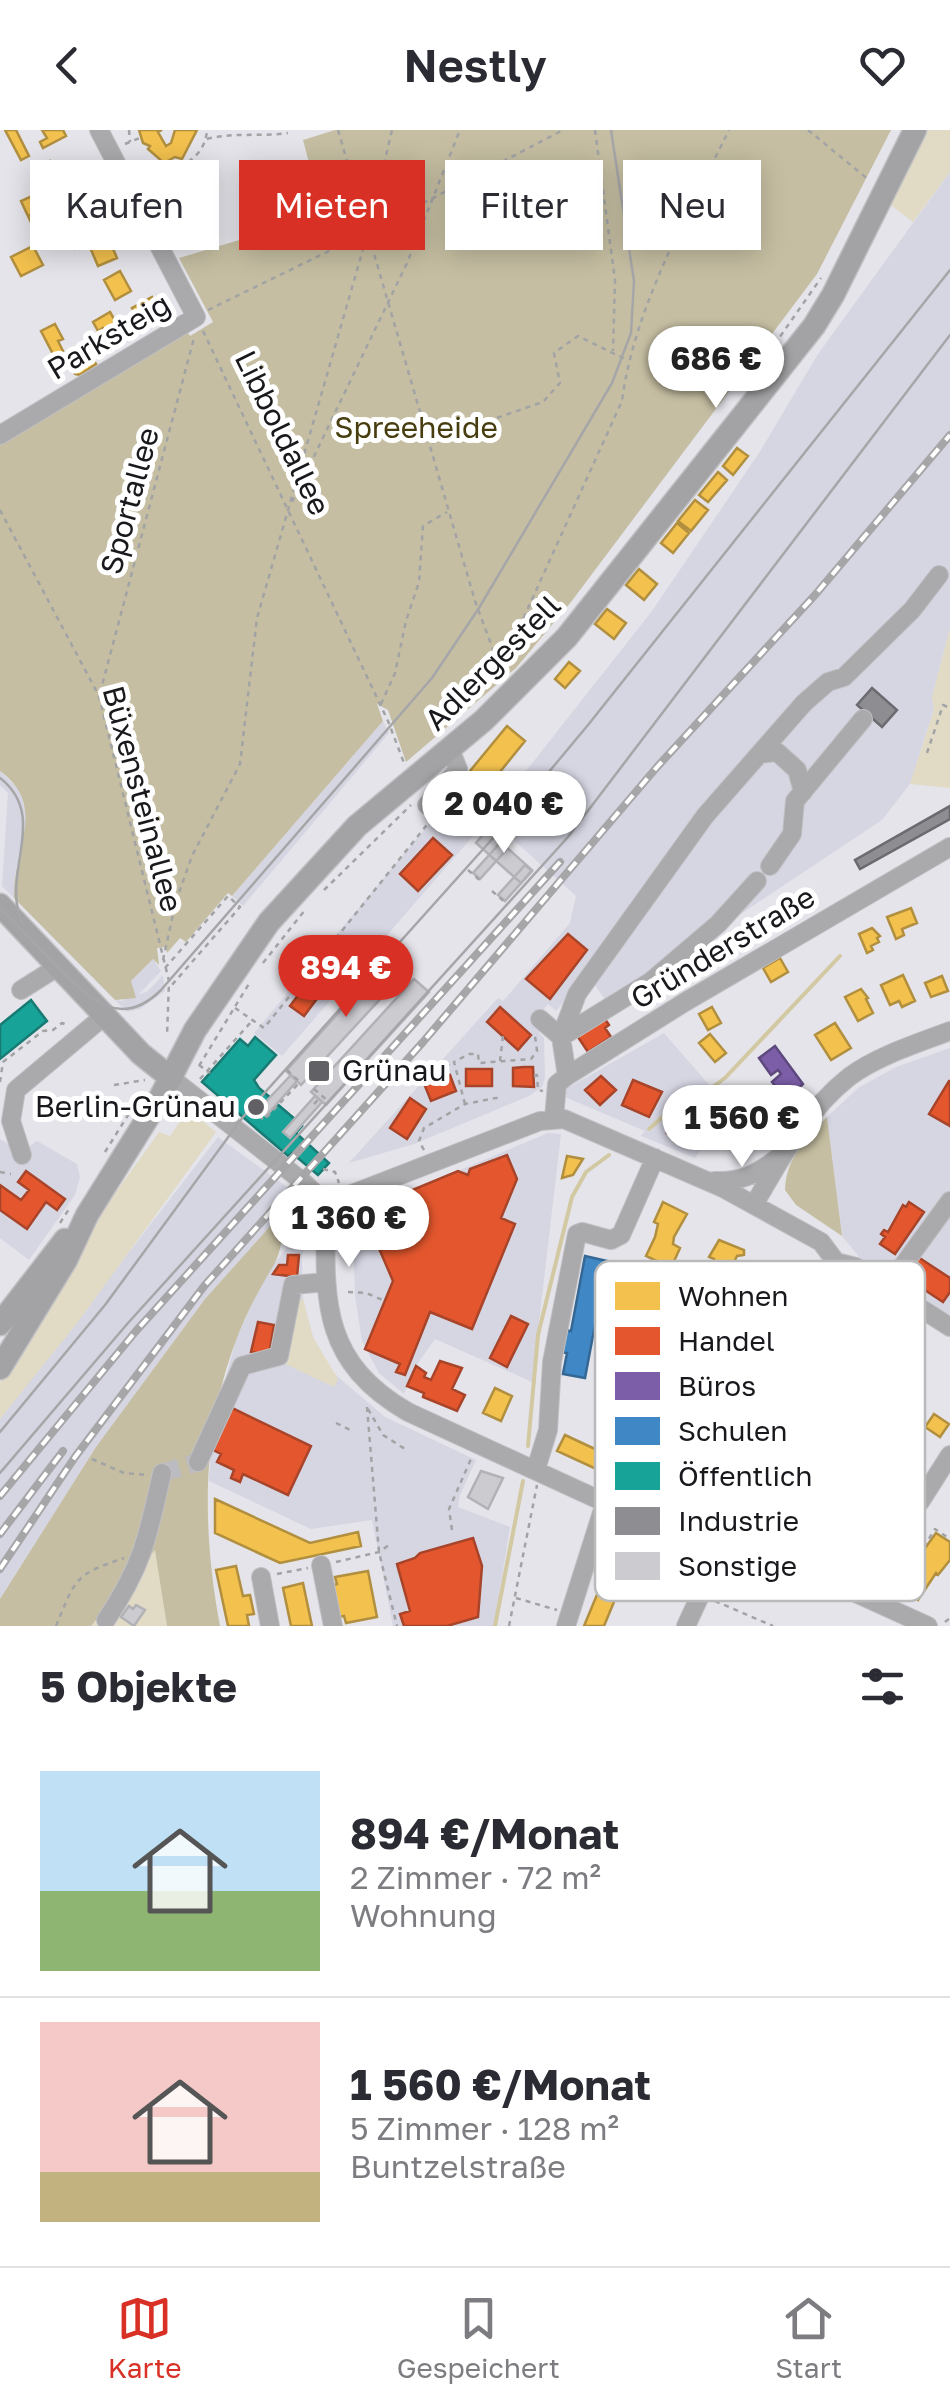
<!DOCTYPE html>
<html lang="de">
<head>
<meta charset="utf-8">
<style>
	:root { --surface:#fff; --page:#f2f2f3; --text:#2b2b33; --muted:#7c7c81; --line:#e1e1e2; --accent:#d93025 }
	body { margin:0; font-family:"Golos Text",sans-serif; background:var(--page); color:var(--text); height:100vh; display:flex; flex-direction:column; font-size:38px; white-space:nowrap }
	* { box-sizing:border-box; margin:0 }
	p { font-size:32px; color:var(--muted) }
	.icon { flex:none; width:55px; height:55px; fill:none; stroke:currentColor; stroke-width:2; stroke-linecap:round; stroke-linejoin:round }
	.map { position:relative; height:1496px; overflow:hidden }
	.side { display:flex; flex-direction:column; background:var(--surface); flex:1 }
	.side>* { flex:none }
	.top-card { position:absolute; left:30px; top:30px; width:890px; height:90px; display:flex; gap:20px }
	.price { position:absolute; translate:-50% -85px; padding:0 22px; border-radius:35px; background:#fff; color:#222; font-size:32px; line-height:65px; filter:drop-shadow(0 2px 5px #0008) }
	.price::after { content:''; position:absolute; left:50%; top:60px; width:30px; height:22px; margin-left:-15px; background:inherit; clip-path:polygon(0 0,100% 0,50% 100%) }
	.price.active { background:var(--accent); color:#fff }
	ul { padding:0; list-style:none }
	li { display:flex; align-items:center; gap:30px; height:250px; padding:0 40px }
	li+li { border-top:2px solid var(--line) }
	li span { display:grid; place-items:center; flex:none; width:280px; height:200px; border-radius:0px; color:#555 }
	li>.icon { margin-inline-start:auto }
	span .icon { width:120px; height:120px; fill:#fffc; stroke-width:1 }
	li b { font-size:42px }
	h2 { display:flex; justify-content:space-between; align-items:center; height:120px; padding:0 40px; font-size:42px }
	.tag { padding:0 35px; border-radius:0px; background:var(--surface); box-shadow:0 5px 25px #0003; font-size:35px; line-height:90px }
	.tag.active { background:var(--accent); color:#fff }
	header { display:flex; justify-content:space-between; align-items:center; height:130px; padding:0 40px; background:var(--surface); font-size:45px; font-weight:600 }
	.dock { display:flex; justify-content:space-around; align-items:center; height:140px; border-top:2px solid var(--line); background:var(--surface); font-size:28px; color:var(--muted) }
	.dock a { display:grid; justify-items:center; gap:5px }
	.dock .active { color:var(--accent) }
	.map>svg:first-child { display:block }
</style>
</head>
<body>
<header><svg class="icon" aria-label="back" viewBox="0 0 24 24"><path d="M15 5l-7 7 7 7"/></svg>Nestly<svg class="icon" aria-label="heart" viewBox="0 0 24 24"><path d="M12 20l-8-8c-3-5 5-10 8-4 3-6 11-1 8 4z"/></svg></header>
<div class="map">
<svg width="950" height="1496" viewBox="0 0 950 1496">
	<rect width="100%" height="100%" fill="#e4e4ea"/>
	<path fill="#d6d6e3" d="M950,42V498L932,567L934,579L910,654L882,690L607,873L588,844L556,881L548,874L541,883L539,903L544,908L545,948L542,957L529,966L414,1014L349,1033L498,868L503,871L570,793L576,766L489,688L652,481L759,323L818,224Z
		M383,591L389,603L243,776L232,766Z
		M0,641L19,660L27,684L15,745L14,768L2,756L8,663L0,655Z
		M444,676L474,705L282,926L254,903Z
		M153,829L161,841L138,865L148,861L163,845L165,861L140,879L127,882L115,870L123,871L131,851Z
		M664,903L710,956L702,964L678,973L715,998L695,1028L641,1006L645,1001L565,967L566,959Z
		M950,918V1183L948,1186L861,1129L842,1106L827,987L858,958L896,937Z
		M548,1003L561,1004L532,1252L435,1209L416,1236L404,1264L379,1243L362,1211L355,1166L353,1093L369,1078Z
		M218,1007L298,1065L205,1169L96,1317L0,1469V1289Z
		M0,1009L16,1019H26L37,1011L77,1034L80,1047L75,1065L29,1130L0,1108Z
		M308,1092L302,1128L303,1169L313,1207L331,1241L385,1287L476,1330L460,1365L458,1377L510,1397L494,1496H393L372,1390L311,1399L209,1351L212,1297L236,1210L264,1146Z"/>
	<path fill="#e1dbc6" d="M928,0H950V42L913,92L889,74Z
		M950,498V658L910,654L934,580L932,567Z
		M187,981L192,982L216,1002L78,1192L0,1289V1253L101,1083L159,1002L170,1006Z
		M303,1169L313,1207L338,1249L334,1257L281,1232L293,1171Z
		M156,1419L167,1496H91Z"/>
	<path fill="#c5bea2" d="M335,0H891L817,144L571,472L516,538L406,632L388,580L377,574L383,591L232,766L228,763L186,812L180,808L167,823L166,817L157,818L159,835L153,829L131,851L136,868L115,870L14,768C12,720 49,677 0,641V308L185,197L190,206L213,192L179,128L323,85L303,10Z
		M827,987L842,1106L796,1075L785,1060C786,1028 806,1008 827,987Z
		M298,1065L306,1081L285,1096C282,1108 280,1123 275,1133C260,1158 247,1181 237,1208C201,1300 202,1400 220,1496H167L155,1420L91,1496H0V1469L96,1317L205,1169Z"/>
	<path fill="#f2c14e" stroke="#b18f3f" stroke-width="2.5" d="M5,0H16L29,26L21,30Z
		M42,0H63L66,6L43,18L40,12L47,8Z
		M139,0H162L158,2L166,16L171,13L175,0H197L182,29L175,27L164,33L148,19L150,16L143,13Z
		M50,31L61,52L45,60L35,39Z
		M289,32L299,69L274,77L263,40Z
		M45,60L52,74L28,86L21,71Z
		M52,74L62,96L38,107L28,86Z
		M89,84L99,109L75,119L64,95Z
		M108,107L117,128L98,136L89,115Z
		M33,116L43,135L21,146L11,127Z
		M120,141L131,161L115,170L104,150Z
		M152,167L160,183L140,193L132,178Z
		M110,182L117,194L105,201L103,198L98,201L93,192Z
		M55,194L63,209L58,211L63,221L54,226L41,201Z
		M87,218L96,234L80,245L75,244L69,229Z
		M737,318L748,326L733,345L723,336Z
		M718,342L727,350L708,372L699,365Z
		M695,370L708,380L691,401L678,391Z
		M677,393L689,403L673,423L661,413Z
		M639,439L657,454L644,470L626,455Z
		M607,479L626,493L614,509L595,494Z
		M569,532L580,541L565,558L555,549Z
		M507,596L525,611L474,674L456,658Z
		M911,778L917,793L902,799L904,805L896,809L887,787Z
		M872,798L880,806L877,808L879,812L871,816L873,820L867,823L859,804Z
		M780,828L788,842L771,852L763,838Z
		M903,845L915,871L902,877L899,871L890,875L881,855Z
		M942,846L948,861L931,867L925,853Z
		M861,859L868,868L866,869L873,883L858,891L845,867Z
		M712,877L721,893L708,900L699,884Z
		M835,893L851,918L831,930L815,905Z
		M710,904L726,923L715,932L699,913Z
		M744,967L764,990L746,1006L726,983Z
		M567,1026L583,1029L573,1045L562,1048Z
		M663,1072L687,1084L674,1107L673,1114L680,1118L671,1138L646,1126L655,1107L658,1094L654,1092Z
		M719,1110L744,1120V1125L737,1126L729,1143L712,1134L714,1129L709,1127Z
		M495,1258L512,1266L501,1291L483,1283Z
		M934,1284L949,1294L940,1307L925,1297Z
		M565,1305L651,1345L644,1361L557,1321Z
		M215,1369L310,1413L358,1402L361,1416L280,1433L215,1403Z
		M936,1403L950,1412V1430L938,1445L936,1443L918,1470L897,1457Z
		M621,1407L638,1414L604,1496H584Z
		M236,1436L243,1466L250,1465L254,1484L247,1485L249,1496H228L216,1440Z
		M368,1441L377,1487L346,1493L344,1486L339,1487L333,1455L337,1454L335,1447Z
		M303,1453L312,1496H291L283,1458Z"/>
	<path fill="#e4572e" stroke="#a74429" stroke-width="2.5" d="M433,708L452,725L418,761L400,744Z
		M568,804L587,820L550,869L526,849Z
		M314,844L328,854L304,886L290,876Z
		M500,877L531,905L518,920L487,892Z
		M603,886L609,895L605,898L611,907L588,922L576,904Z
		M524,937H533L534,957L513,956V938Z
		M466,939H492V956H466Z
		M450,945L456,961L431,971L425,956Z
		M601,946L616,960L600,975L585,960Z
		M633,950L662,962L649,987L622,975Z
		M949,951H950V996L929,984Z
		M410,968L426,979L407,1009L390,998Z
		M682,986L694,995L687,1011L667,1003L674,987L680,990Z
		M507,1025L517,1049L501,1088L515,1094L472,1199L430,1182L405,1245L396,1242L400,1234L365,1219L393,1151L365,1086L371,1089L374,1081L369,1078L458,1041L468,1045L470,1039Z
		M26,1041L65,1069L57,1080L46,1072L27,1099L0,1080V1055L21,1070L29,1060L18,1052Z
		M909,1072L924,1082L895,1124L880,1114L885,1107L881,1104L884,1100L888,1102L903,1075L906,1077Z
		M288,1125H299L297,1147L273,1144L279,1135H287Z
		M915,1125L950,1148V1162L943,1172L902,1145Z
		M511,1186L528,1194L507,1237L490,1228Z
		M258,1192L274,1195L269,1225L251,1222Z
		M440,1231L462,1238L452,1259L465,1265L457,1281L423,1267L424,1263L407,1256L416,1236L426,1243L424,1247L431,1250Z
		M232,1278L311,1316L288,1365L243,1344L240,1352L231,1348L234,1340L217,1332L221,1324L213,1320Z
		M473,1408L482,1436L478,1487L447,1496H404L400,1484L410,1481L397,1434L415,1428L420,1423Z"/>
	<path fill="#7b5ea7" stroke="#5e497e" stroke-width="2.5" d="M775,916L803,954L786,970L772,952L781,944L778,940L771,945L759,928Z"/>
	<path fill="#3f88c5" stroke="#346793" stroke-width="2.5" d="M585,1126L607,1131L585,1248L563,1244L567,1223L560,1222L564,1200L571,1201Z"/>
	<path fill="#17a398" stroke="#187a73" stroke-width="2.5" d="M31,870L47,891L0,929V895Z
		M255,907L276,925L254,950L259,958L272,969L288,951L291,955L276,973L296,990L312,973L315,976L299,994L302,996L296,1003L329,1033L318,1045L292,1023L288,1026L202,952L240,909L248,916Z"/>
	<path fill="#8d8d92" stroke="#6a6a6f" stroke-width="2.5" d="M872,558L897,580L882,597L857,575Z
		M950,676V689L860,739L855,730Z"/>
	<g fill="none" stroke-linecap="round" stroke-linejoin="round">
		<path stroke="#d2c8a2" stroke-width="4" d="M649,999L676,975L710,959L725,948L840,826
			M528,1316L538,1205L572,1067L586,1042L609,1025
			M495,1496L523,1351"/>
	</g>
	<path fill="#cbcbd0" stroke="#b1b1b6" stroke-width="2.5" d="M487,700L532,740L521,753L476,713Z
		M500,713L507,719L480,749L473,743Z
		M525,735L532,741L505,771L498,765Z
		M390,826L406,841L301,955L286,941Z
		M414,849L429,862L326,975L311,962Z
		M291,945L297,951L266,986L258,980Z
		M315,966L322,972L290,1008L283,1002Z
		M481,1341L503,1348L488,1379L468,1367Z
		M136,1475L145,1480L134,1496L121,1487L129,1476L133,1479Z"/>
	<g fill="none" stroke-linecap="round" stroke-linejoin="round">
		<path stroke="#bbbbc1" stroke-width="18" stroke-dasharray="18 9" stroke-linecap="butt" d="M162,1343L198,1332"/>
		<g stroke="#c0c0c4" stroke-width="20">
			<path id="minor" d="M0,305L196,187L99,0
				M760,624L777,622L797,640L803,662
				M427,675L458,639L450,619
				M770,736L792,704L795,671L863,589
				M21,860L59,836
				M540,889L561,907L650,852L718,794L757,751
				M567,946L561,907L577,864L705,686L804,573L828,552L844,547L912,480L939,445
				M171,948L302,1051L326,1074
				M554,988L557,954L567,946L685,872L950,717
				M22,1025L11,991L16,960L104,886
				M714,1051C740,1052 756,1045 776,1029
				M755,1073C781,1028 807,980 849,947C877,926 918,913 950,901
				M326,1074L540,991L564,989L723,1058L821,1112L836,1132L841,1155L839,1166L686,1496
				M326,1074C325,1166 318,1230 408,1282L719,1425
				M836,1132L856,1137L950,1197
				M888,1156L950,1071
				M198,1332L242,1236L279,1226L293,1155L326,1152
				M536,1339L548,1300L552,1232L577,1104L582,1102L611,1110L621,1105L655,1028
				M920,1372L950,1325
				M728,1405L928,1496
				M321,1435L333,1496
				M261,1447L270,1496
				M106,1490C143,1435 148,1406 162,1343
				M566,1496L605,1373"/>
		</g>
		<g stroke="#c0c0c4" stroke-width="25">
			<path id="major" d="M0,775L141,924L171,948
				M0,1194L65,1110
				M0,1238L66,1130L87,1085L160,968L195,900L269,792L357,696L484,590L567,507L814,196L833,165L915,0"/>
		</g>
		<path stroke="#a2a3a5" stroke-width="2.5" stroke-dasharray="5 5" stroke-linecap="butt" d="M129,0L130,12
			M338,0L475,471L501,541
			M595,0L615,150L613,221
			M808,0L869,50
			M207,9C233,2 260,7 288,3
			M125,14L142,7
			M141,46C169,44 205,33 207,0
			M382,48L416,73
			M208,180L368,102L563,0
			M203,201L388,591L404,633
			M763,231L821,148
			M432,313L447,305L543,272L560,253L554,223L578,206L625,229
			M292,372L407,133L460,0
			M0,380L99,566L169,851L167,906
			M502,544L519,498L622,271C634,178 688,83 729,0
			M100,563L194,208
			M381,574L395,543L406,491L419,452L423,396L447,382
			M927,623L943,575L950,578
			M444,675L481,707
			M468,740L483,753
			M324,760L411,675
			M492,761L507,774
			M163,830L176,771L192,726L240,634L257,488L368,102L392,0
			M263,833L305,780
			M165,838L228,766L240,777L171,856
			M235,878L264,898L430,691
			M500,931L503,906
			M199,935L210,943
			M199,936L250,852
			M287,940L301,953
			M534,946L537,945L538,960L543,961
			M200,949L251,892
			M439,950L435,943L452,933
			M0,952L3,932L43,901L53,900L62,893L67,895
			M114,955L145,950
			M314,959L328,971
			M314,974L321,967
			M465,974L454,932L469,924H478L479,933L531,929L537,921L535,906
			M259,986L264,990L300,952
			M424,1020L419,1011L424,998L465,974L501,967
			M105,1022L138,969
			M323,1039L335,1042L339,1053
			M0,1042L11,1044
			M350,1078L353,1085H373
			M60,1093L69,1079
			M348,1162L366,1163L385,1171
			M367,1277L379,1422L397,1496
			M368,1279L383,1305L405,1319
			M336,1293L350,1300
			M92,1329L124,1343L147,1345
			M452,1400L449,1379L471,1329
			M336,1432L379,1422L389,1415
			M277,1444L308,1438
			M888,1460L900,1442L905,1440L915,1424L918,1426L935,1399L950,1409
			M516,1468L557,1480
			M715,1471L773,1496
			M945,1492L950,1488
			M56,1496C76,1448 74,1445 124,1428
			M509,1496L537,1355"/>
		<use href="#minor" stroke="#aaaaad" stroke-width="18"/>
		<use href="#major" stroke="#a3a3a6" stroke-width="22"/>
		<path stroke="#a6a6a9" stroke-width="2.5" d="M0,648C50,687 0,743 22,792
			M0,778C19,797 37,816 56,835C87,866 119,902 161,860L432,548L479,478L612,253L631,203L634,151L611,0
			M0,1302L105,1175L243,987L503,697L588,595L950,140
			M0,1343L128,1193L568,707L950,205"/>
		<g stroke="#a6a6a9" stroke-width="8">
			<path id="rail" d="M0,1366L136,1201L560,732
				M0,1404L63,1321
				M0,1439L75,1327L205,1155L423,912L657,637L815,465L950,305"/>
		</g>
		<use href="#rail" stroke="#fff" stroke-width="4" stroke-dasharray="11" stroke-linecap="butt"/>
	</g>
	<g fill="#606065" stroke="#fff" stroke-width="4">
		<rect x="307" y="929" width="24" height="24" rx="5"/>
		<circle cx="256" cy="977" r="10"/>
	</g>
	<g text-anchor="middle" stroke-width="10" stroke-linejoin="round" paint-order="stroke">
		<g font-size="30" fill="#19191d" stroke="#fff">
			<text transform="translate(109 207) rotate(-31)" y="10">Parksteig</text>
			<text transform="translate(282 303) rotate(64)" y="10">Libboldallee</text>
			<text transform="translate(130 371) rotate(-75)" y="10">Sportallee</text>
			<text transform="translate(493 533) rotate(-45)" y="10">Adlergestell</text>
			<text transform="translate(142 669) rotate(75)" y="10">Büxensteinallee</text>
			<text transform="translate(723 818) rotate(-31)" y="10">Gründerstraße</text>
		</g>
		<g font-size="30" fill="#473d0f" stroke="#fff">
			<text x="416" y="308">Spreeheide</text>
		</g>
		<g font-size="30" fill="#19191d" stroke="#fff" text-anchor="start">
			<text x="342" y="951">Grünau</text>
			<text x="236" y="987" text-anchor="end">Berlin-Grünau</text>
		</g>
	</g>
	<rect x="595" y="1131" width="330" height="340" rx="15" fill="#fff" stroke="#bababb" stroke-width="2.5"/>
	<rect x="615" y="1152" width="45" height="28" fill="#f2c14e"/>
	<rect x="615" y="1197" width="45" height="28" fill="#e4572e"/>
	<rect x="615" y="1242" width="45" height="28" fill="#7b5ea7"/>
	<rect x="615" y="1287" width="45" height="28" fill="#3f88c5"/>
	<rect x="615" y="1332" width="45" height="28" fill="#17a398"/>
	<rect x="615" y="1377" width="45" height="28" fill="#8d8d92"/>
	<rect x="615" y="1422" width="45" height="28" fill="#cbcbd0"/>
	<g font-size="28" fill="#19191d">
		<text x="678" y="1176">Wohnen</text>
		<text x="678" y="1221">Handel</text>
		<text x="678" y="1266">Büros</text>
		<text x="678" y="1311">Schulen</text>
		<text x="678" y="1356">Öffentlich</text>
		<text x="678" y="1401">Industrie</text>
		<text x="678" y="1446">Sonstige</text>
	</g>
</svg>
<b class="price" style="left:716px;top:281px">686 €</b>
<b class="price" style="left:504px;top:726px">2 040 €</b>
<b class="price active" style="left:346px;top:890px">894 €</b>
<b class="price" style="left:742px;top:1040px">1 560 €</b>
<b class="price" style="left:349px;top:1140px">1 360 €</b>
<div class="top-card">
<a class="tag">Kaufen</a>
<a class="tag active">Mieten</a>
<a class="tag">Filter</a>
<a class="tag">Neu</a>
</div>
</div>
<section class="side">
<h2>5 Objekte<svg class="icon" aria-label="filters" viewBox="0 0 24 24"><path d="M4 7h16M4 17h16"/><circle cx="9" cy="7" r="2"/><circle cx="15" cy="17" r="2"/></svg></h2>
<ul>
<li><span style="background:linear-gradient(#bfe0f5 60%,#8fb573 0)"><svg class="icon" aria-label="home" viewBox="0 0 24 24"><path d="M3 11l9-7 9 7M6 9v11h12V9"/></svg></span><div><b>894 €/Monat</b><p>2 Zimmer · 72 m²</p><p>Wohnung</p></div></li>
<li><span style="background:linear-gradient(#f6c9c9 75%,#c2b280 0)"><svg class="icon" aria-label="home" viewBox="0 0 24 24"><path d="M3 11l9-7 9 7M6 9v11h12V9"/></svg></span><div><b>1 560 €/Monat</b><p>5 Zimmer · 128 m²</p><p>Buntzelstraße</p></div></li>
</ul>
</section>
<nav class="dock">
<a class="active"><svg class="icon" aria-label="map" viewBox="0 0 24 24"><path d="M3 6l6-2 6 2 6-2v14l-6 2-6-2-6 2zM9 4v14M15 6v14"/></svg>Karte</a>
<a><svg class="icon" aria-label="saved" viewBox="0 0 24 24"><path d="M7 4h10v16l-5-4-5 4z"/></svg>Gespeichert</a>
<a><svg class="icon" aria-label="home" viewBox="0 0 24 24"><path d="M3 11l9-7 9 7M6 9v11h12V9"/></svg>Start</a>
</nav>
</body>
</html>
